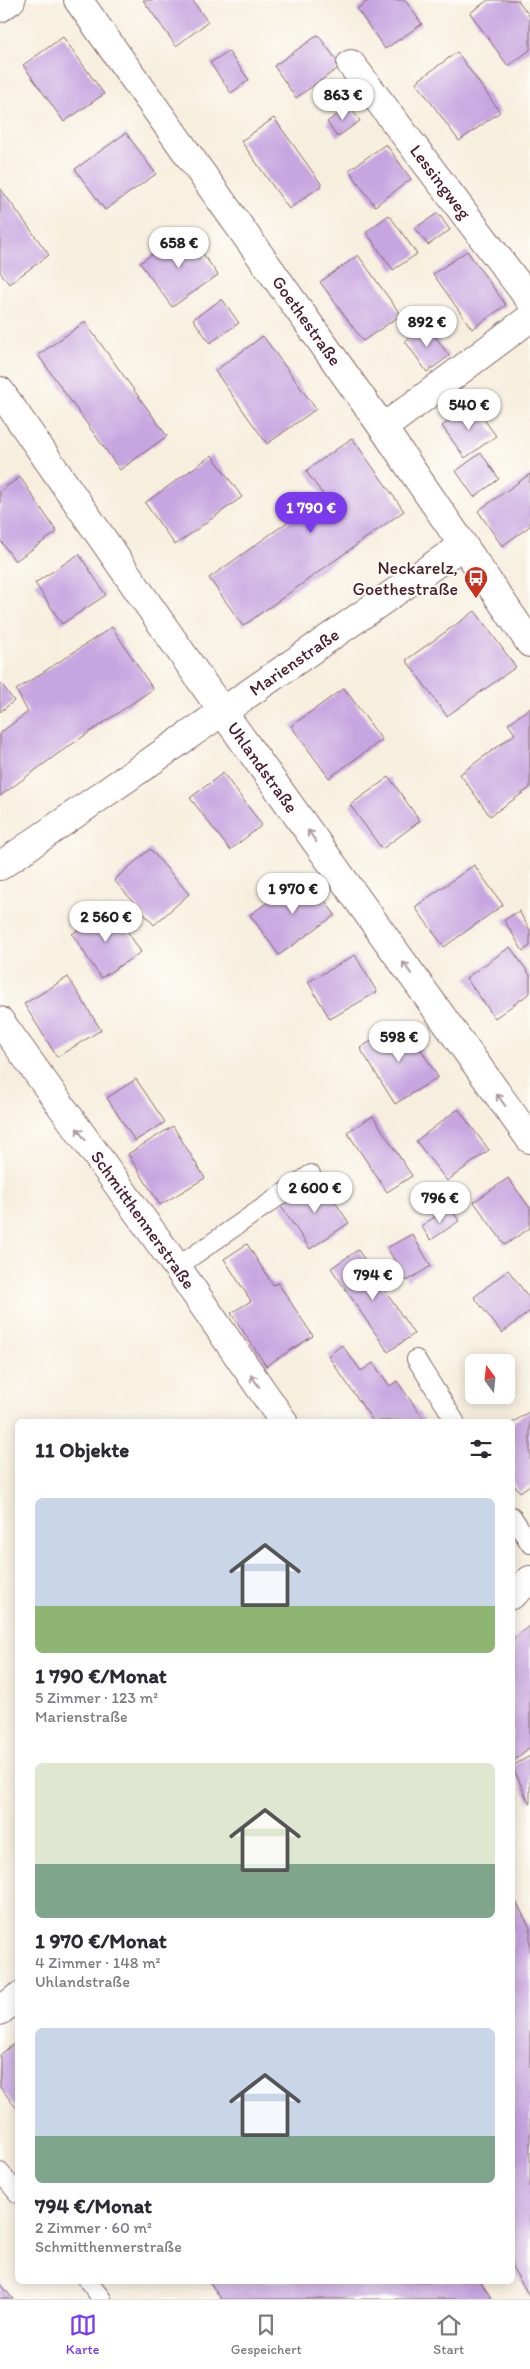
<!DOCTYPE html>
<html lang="de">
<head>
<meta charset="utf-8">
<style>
	:root { --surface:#fff; --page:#f2f2f3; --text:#2b2b33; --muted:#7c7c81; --line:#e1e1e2; --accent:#7c3aed }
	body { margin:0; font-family:Itim,sans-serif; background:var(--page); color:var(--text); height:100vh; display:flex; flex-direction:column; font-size:19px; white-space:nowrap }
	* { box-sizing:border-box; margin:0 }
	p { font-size:16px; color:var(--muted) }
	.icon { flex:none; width:28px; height:28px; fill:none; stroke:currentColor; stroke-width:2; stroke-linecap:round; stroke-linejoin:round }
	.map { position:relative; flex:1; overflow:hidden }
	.drawer { position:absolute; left:15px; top:1419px; width:500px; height:865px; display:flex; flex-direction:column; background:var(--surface); border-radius:8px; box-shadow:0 2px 12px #0003 }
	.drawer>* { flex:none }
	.needle { width:32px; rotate:345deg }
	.buttons { position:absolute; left:465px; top:1354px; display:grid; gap:10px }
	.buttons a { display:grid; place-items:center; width:50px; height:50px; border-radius:8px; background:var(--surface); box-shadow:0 2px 12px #0003; font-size:25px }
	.price { position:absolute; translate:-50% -42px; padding:0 11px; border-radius:18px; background:#fff; color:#222; font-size:16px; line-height:32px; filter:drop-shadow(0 1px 2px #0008) }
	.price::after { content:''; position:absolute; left:50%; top:30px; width:15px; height:11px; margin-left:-8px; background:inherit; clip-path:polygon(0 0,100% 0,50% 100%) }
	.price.active { background:var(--accent); color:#fff }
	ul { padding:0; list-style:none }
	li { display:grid; align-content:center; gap:10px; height:265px; padding:0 20px }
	li span { display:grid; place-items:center; height:155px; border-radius:8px; color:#555 }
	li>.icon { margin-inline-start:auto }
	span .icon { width:90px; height:90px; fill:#fffc; stroke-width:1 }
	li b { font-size:21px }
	h2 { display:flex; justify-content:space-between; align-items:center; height:60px; padding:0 20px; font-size:21px }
	.tabs { display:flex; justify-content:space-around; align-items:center; height:70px; border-top:1px solid var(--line); background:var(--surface); font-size:14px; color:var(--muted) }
	.tabs a { display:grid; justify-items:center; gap:2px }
	.tabs .active { color:var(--accent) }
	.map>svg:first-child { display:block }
</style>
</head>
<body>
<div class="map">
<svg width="530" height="2299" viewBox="0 0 530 2299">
	<rect width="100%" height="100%" fill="#fdfcf7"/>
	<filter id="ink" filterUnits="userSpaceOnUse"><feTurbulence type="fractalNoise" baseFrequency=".02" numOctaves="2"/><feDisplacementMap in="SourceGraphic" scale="10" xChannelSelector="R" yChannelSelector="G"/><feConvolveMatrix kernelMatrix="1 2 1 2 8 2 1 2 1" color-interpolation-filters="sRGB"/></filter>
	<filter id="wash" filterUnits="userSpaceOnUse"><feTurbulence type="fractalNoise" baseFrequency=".0096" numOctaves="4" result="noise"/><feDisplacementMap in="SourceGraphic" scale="20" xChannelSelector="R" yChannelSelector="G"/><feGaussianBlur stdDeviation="1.12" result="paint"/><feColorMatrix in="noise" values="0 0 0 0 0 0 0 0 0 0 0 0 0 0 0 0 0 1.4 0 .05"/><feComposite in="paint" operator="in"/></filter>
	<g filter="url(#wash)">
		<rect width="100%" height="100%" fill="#f7efde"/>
		<g id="blocks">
			<path fill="#c7a5e0" d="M143,0H192L208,22L176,46Z
				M369,0H405L422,24L385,49L357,9Z
				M488,0H518L530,17V50L508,66L470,13Z
				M318,35L341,66L296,98L274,66Z
				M63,37L104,94L64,122L23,65Z
				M228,51L249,80L231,93L210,63Z
				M457,52L500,112L459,141L416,82Z
				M349,106L360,121L337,137L327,122Z
				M274,118L322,185L289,209L241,141Z
				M126,133L156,174L105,210L75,169Z
				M386,144L411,179L375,206L349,170Z
				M0,188L49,255L9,284L0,272Z
				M438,213L450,230L428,245L415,228Z
				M389,215L417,254L393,270L366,232Z
				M186,230L218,275L172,307L140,263Z
				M467,251L506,305L472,329L433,274Z
				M358,255L401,315L363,341L320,282Z
				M222,299L239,323L210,343L193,319Z
				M85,322L167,436L120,470L38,355Z
				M427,325L449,356L427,372L405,341Z
				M263,336L316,409L267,444L215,371Z
				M473,404L496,436L465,458L442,426Z
				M352,438L404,511L243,626L209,578L324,496L306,471Z
				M481,453L499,479L474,497L456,471Z
				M212,455L242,497L175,545L145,503Z
				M530,474V526L502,546L478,511Z
				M20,477L57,532L15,561L0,540V491Z
				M79,554L106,595L62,624L35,583Z
				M475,611L516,667L447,716L406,660Z
				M112,627L153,689L59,753L0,796V733L28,712L16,690Z
				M0,682L14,701L0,712Z
				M344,688L382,740L329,778L291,726Z
				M530,708V788L490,816L460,774L515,734L508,724Z
				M223,773L262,825L230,850L190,798Z
				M389,777L420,821L382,849L350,805Z
				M150,849L189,894L154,925L114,880Z
				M474,865L503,905L444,947L415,907Z
				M306,874L335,915L279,955L250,915Z
				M112,908L141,952L101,978L72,934Z
				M519,911L530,930V946L523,951L504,920Z
				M510,947L530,975V993L495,1018L466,978Z
				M355,955L377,992L330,1019L308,982Z
				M68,977L101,1030L57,1057L24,1004Z
				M403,1021L438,1077L395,1104L360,1048Z
				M136,1079L165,1122L135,1141L107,1098Z
				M458,1109L489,1150L447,1181L416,1141Z
				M373,1116L412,1176L387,1192L347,1132Z
				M173,1126L205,1178L160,1205L128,1154Z
				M508,1178L530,1208V1228L505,1245L474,1202Z
				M320,1179L349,1223L310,1249L280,1205Z
				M450,1207L459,1221L431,1240L421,1226Z
				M412,1234L431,1266L407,1281L387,1248Z
				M247,1244L273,1285L278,1283L313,1336L266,1366L231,1313L251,1301L224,1259Z
				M358,1250L414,1334L388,1352L331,1268Z
				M508,1270L530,1299V1311L502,1333L474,1297Z
				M342,1345L361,1371L373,1363L390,1386L397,1381L425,1421H373L328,1356Z
				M530,1411V1485L520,1492L512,1482V1423Z
				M530,1625V1747L512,1762V1640Z
				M530,1756V1805L512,1766Z
				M512,1894L530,1928V2297L512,2267Z
				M18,2040V2110L0,2087V2055Z
				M209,2281H480L492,2299H221Z
				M0,2283L13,2299H0Z"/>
		</g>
	</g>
	<g filter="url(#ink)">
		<use href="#blocks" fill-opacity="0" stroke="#87686a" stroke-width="1"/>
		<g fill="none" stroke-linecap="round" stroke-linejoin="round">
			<g stroke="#87686a" stroke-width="20">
				<path id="service" d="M177,1267L311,1174
					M416,1359L455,1421
					M512,1516L530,1544
					M0,2172L18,2194
					M88,2281L102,2299"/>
			</g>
			<g stroke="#87686a" stroke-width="30">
				<g id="minor">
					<path id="s1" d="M78,0L383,428L530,643"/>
					<path d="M0,8L11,0"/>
					<path id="s2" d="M351,64L530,300"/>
					<path id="s3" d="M0,391L222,711L530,1139"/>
					<path d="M383,428L530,318"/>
					<path id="s4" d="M0,866L463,545"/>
					<path id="s5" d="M0,1021L177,1267L283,1421"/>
				</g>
			</g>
			<g stroke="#87686a" stroke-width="30">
				<path id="tertiary" d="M512,1595L530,1580
					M0,2011L18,1997"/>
			</g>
			<use href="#service" stroke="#fff" stroke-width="18"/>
			<use href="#minor" stroke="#fff" stroke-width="28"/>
			<use href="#tertiary" stroke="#fff" stroke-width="28"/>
		</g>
		<defs><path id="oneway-shaft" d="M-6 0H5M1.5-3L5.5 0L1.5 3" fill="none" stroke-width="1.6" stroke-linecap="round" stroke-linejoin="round" transform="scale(1.25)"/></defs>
		<g stroke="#ae9aa0">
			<use href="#oneway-shaft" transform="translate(312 836) rotate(-126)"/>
			<use href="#oneway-shaft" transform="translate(407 968) rotate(-126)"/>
			<use href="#oneway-shaft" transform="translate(501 1100) rotate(-126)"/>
			<use href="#oneway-shaft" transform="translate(81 1134) rotate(-126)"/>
			<use href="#oneway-shaft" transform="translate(255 1381) rotate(-125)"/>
		</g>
	</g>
	<defs>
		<g id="bus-pin" transform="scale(1.25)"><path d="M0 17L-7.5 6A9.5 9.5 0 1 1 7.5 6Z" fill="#c8321e" stroke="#fdfcf7"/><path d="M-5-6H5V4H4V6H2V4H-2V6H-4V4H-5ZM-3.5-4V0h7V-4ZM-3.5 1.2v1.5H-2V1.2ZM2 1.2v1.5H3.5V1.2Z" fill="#fff"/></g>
	</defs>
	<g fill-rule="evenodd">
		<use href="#bus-pin" x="476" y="578"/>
	</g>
	<g text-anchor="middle" stroke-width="4" stroke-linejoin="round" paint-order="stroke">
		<g font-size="18" fill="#4a1f2b" stroke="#fdfcf7">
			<text dy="6" stroke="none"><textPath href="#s2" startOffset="148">Lessingweg</textPath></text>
			<text dy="6" stroke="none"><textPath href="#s1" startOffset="394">Goethestraße</textPath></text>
			<text dy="6" stroke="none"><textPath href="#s4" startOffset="358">Marienstraße</textPath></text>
			<text dy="6" stroke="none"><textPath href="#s3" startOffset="459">Uhlandstraße</textPath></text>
			<text dy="6" stroke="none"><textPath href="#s5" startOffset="245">Schmitthennerstraße</textPath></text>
		</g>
		<g font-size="18" fill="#4a1f2b" stroke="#fdfcf7" text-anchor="end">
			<text x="458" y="574">Neckarelz,<tspan x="458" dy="21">Goethestraße</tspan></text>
		</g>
	</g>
</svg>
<div class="buttons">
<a><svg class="needle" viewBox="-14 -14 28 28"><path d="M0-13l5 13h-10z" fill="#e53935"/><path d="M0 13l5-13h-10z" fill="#7c7c81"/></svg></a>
</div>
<b class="price" style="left:343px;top:121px">863 €</b>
<b class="price" style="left:179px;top:269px">658 €</b>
<b class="price" style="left:427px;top:348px">892 €</b>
<b class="price" style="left:469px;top:431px">540 €</b>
<b class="price active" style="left:311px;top:534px">1 790 €</b>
<b class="price" style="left:293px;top:915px">1 970 €</b>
<b class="price" style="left:106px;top:943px">2 560 €</b>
<b class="price" style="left:399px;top:1063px">598 €</b>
<b class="price" style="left:315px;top:1214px">2 600 €</b>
<b class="price" style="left:440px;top:1224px">796 €</b>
<b class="price" style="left:373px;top:1301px">794 €</b>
<section class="drawer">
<h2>11 Objekte<svg class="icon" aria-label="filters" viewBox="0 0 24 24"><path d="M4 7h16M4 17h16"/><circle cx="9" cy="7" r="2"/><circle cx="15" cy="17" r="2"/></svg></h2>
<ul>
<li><span style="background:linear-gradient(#c9d6e8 70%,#8fb573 0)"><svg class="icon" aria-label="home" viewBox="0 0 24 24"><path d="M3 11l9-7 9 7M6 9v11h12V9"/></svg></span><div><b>1 790 €/Monat</b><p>5 Zimmer · 123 m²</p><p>Marienstraße</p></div></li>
<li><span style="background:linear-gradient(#dfe7d0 65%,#7fa58c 0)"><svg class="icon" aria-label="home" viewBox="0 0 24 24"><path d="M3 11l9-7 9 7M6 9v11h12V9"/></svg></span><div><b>1 970 €/Monat</b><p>4 Zimmer · 148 m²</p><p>Uhlandstraße</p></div></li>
<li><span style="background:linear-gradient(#c9d6e8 70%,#7fa58c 0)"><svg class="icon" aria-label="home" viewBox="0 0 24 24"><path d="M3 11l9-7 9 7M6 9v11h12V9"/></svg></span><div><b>794 €/Monat</b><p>2 Zimmer · 60 m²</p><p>Schmitthennerstraße</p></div></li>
</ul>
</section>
</div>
<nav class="tabs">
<a class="active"><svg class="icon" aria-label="map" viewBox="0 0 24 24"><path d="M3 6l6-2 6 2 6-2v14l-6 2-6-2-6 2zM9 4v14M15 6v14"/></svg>Karte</a>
<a><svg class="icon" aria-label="saved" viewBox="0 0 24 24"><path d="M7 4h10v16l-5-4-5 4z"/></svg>Gespeichert</a>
<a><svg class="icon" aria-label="home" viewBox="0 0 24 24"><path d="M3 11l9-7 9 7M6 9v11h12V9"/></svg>Start</a>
</nav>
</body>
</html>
